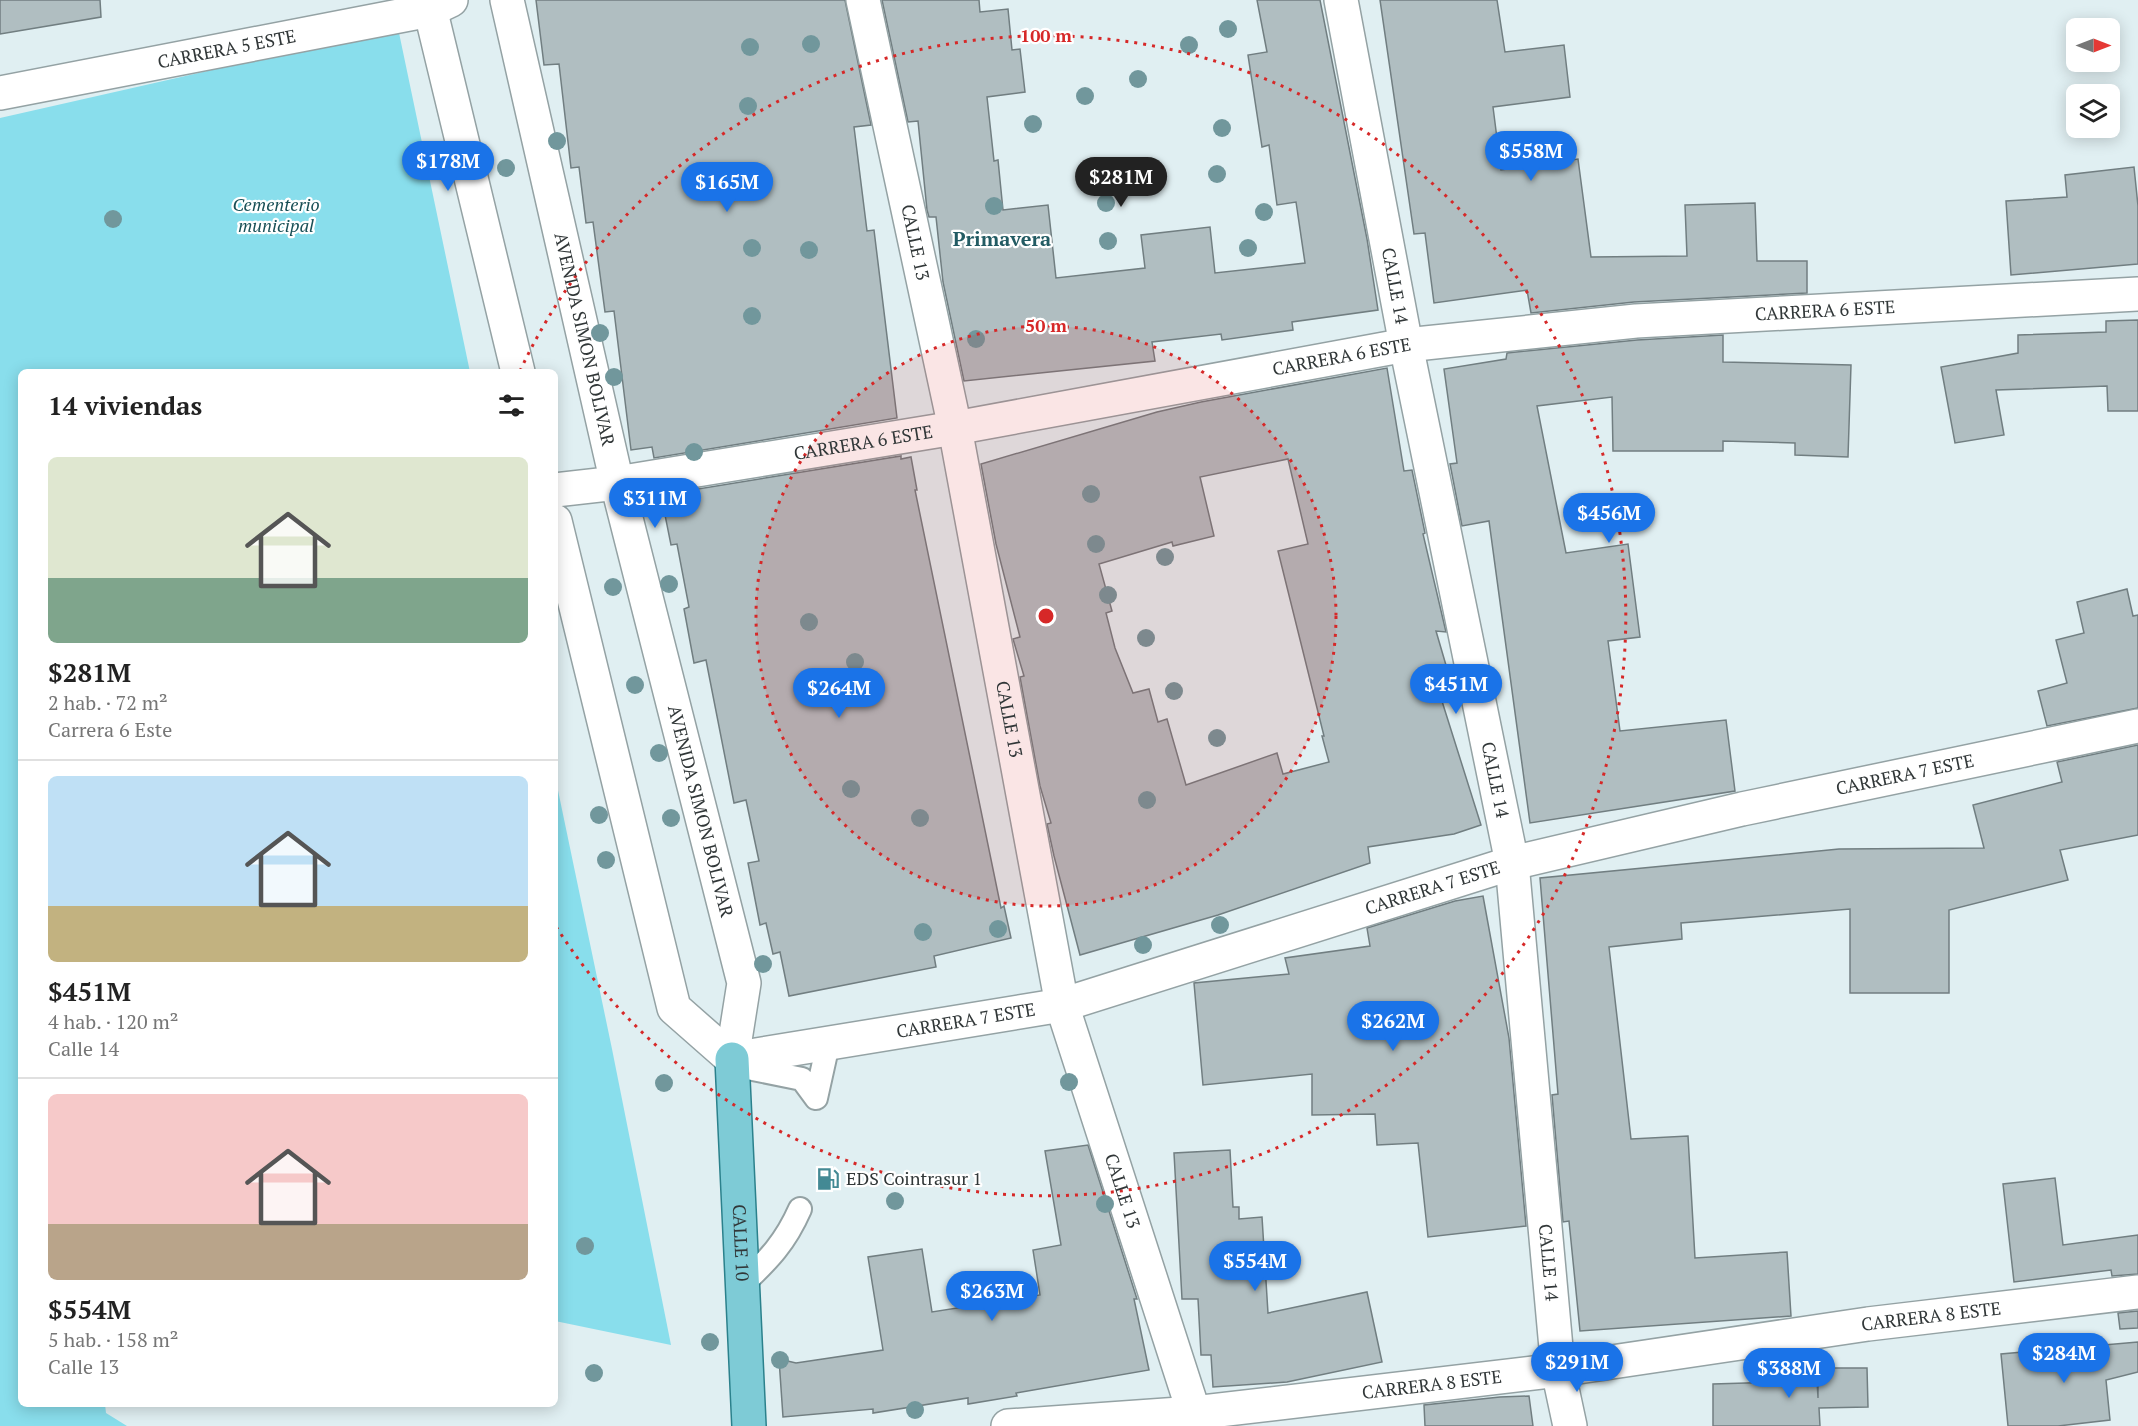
<!DOCTYPE html>
<html lang="es">
<head>
<meta charset="utf-8">
<style>
	:root { --surface:#fff; --page:#f6f6f6; --text:#222; --muted:#767676; --line:#e0e0e0; --accent:#1a73e8 }
	body { margin:0; font-family:"PT Serif",serif; background:var(--page); color:var(--text); height:100vh; display:flex; flex-direction:column; font-size:22px; white-space:nowrap }
	* { box-sizing:border-box; margin:0 }
	p { font-size:20px; color:var(--muted) }
	.icon { flex:none; width:33px; height:33px; fill:none; stroke:currentColor; stroke-width:2; stroke-linecap:round; stroke-linejoin:round }
	.map { position:relative; flex:1; overflow:hidden }
	.drawer { position:absolute; left:18px; top:369px; width:540px; height:1038px; display:flex; flex-direction:column; background:var(--surface); border-radius:9px; box-shadow:0 3px 15px #0003 }
	.drawer>* { flex:none }
	.needle { width:39px; rotate:90deg }
	.fabs { position:absolute; left:2066px; top:18px; display:grid; gap:12px }
	.fabs a { display:grid; place-items:center; width:54px; height:54px; border-radius:9px; background:var(--surface); box-shadow:0 3px 15px #0003; font-size:30px }
	.price { position:absolute; translate:-50% -51px; padding:0 14px; border-radius:21px; background:var(--accent); color:#fff; font-size:20px; line-height:39px; filter:drop-shadow(0 2px 3px #0008) }
	.price::after { content:''; position:absolute; left:50%; top:36px; width:18px; height:14px; margin-left:-9px; background:inherit; clip-path:polygon(0 0,100% 0,50% 100%) }
	.price.on { background:#222; color:#fff }
	ul { padding:0; list-style:none }
	li { display:grid; align-content:center; gap:12px; height:318px; padding:0 30px }
	li+li { border-top:2px solid var(--line) }
	li span { display:grid; place-items:center; height:186px; border-radius:9px; color:#555 }
	li>.icon { margin-inline-start:auto }
	span .icon { width:108px; height:108px; fill:#fffc; stroke-width:1 }
	li b { font-size:26px }
	h2 { display:flex; justify-content:space-between; align-items:center; height:72px; padding:0 30px; font-size:26px }
	.map>svg:first-child { display:block }
</style>
</head>
<body>
<div class="map">
<svg width="2138" height="1426" viewBox="0 0 2138 1426">
	<rect width="100%" height="100%" fill="#e0eff2"/>
	<path fill="#89deec" d="M398,28L470,372H21V1404H105L106,1413L127,1426H0V118Z
		M555,776L612,1049L671,1345L555,1321Z"/>
	<path fill="#b0bec1" stroke="#717e81" stroke-width="1.5" fill-rule="evenodd" d="M0,0H100L101,17L0,34Z
		M536,0H845L871,125L854,127L867,231L874,230L897,418L654,458L652,447L631,450L614,311L605,312L593,222L586,223L579,167L571,168L559,64L544,65Z
		M882,0H979L980,12L1008,9L1012,50L1020,49L1025,92L987,97L994,161L998,160L1003,210L1048,205L1056,278L1145,268L1141,235L1210,227L1215,273L1305,263L1296,202L1277,205L1269,145L1262,147L1248,55L1267,52L1257,0H1320L1367,239L1378,310L1292,322L1293,330L1222,340L1221,334L1152,342L1155,361L964,381L943,282L936,217H929L927,210L918,121L908,122Z
		M1380,0H1497L1505,52L1564,45L1570,97L1493,107L1501,170L1578,159L1591,257L1687,256L1685,205L1755,203L1757,261H1807V293L1634,302L1531,313L1527,290L1434,303L1425,233L1414,234Z
		M2134,167L2138,206V264L2011,275L2006,201L2067,197L2065,175Z
		M2138,320V411H2108L2107,386L1996,390L2004,435L1955,443L1941,367L2018,353V335L2106,332V321Z
		M1723,335V362L1851,365L1848,457L1795,455V443L1723,441V451H1613L1612,397L1537,406L1566,553L1628,544L1640,637L1608,641L1620,731L1726,720L1735,791L1530,823L1489,521L1462,526L1450,464L1457,463L1444,369L1506,359L1507,353L1637,340Z
		M1387,368L1404,471L1412,470L1425,533L1423,534L1446,632L1436,631L1455,696L1441,698L1481,825L1454,834L1368,847L1370,863L1218,915L1080,955L1054,856L1047,824L1051,823L1040,786L1020,677L1024,676L1013,639L1020,637L996,544L981,464L1157,412L1201,402ZM1288,459L1308,544L1278,551L1324,736H1322L1329,762L1283,774L1277,753L1186,785L1167,719L1158,722L1149,689L1133,693L1115,648L1106,613L1112,611L1099,564L1172,542L1173,546L1214,536L1200,477Z
		M901,456V459L911,457L917,490H915L1001,908L1004,906L1011,938L934,956L936,967L789,996L780,952L773,954L766,923L760,925L748,863L759,861L746,800L734,803L706,660L694,663L684,609L689,607L677,544L671,545L661,495Z
		M2127,589L2133,616L2138,615V708L2047,726L2038,691L2067,683L2056,640L2084,633L2077,602Z
		M2138,745V835L2060,850L2068,880L1949,910V993H1850V909L1681,923L1682,939L1609,947L1631,1139L1688,1136L1695,1258L1787,1252L1791,1316L1580,1331L1569,1221L1563,1222L1552,1095L1558,1094L1540,878L1839,849L1984,848L1973,805L2062,782L2057,762Z
		M1483,896L1509,1038L1526,1226L1428,1237L1418,1143L1377,1145L1375,1114L1312,1115V1074L1203,1085L1194,983L1289,974L1285,958L1370,946L1367,928L1455,901Z
		M1088,1145L1137,1299H1134L1149,1370L1016,1393L1017,1396L968,1404V1398L873,1413V1409L783,1417L779,1359L796,1363L883,1350L868,1257L922,1249L932,1312L1040,1295L1033,1250L1061,1245L1045,1151Z
		M1230,1150L1233,1207H1239V1219L1262,1217L1268,1313L1367,1292L1382,1362L1287,1382L1213,1387L1211,1355H1201L1198,1299H1182L1174,1153Z
		M2055,1178L2063,1245L2138,1235V1274L2112,1276L2111,1270L2014,1282L2003,1184Z
		M2138,1311V1328L2120,1329L2118,1313Z
		M2138,1342V1372L2106,1380L2110,1420L2058,1426H2008L2001,1354Z
		M1818,1368H1867L1868,1407L1819,1408L1820,1426H1713V1384L1817,1381L1818,1398Z
		M1529,1396L1533,1426H1425L1424,1405L1500,1397Z"/>
	<g fill="none" stroke-linecap="round" stroke-linejoin="round">
		<g stroke="#94a2a4" stroke-width="26">
			<path id="lane" d="M733,1065L802,1079L816,1098
				M816,1098L828,1044
				M743,1284C769,1259 785,1243 800,1209"/>
		</g>
		<g stroke="#94a2a4" stroke-width="36">
			<g id="street">
				<path id="s1" d="M863,0L955,428L1062,1005L1194,1413L1196,1426"/>
				<path id="s2" d="M1341,0L1406,345L1512,863L1558,1370L1570,1426"/>
				<path id="s3" d="M0,93L430,10L451,0"/>
				<path id="s4" d="M555,490L617,483L955,428L1406,345L1636,321L2138,294"/>
				<path id="s5" d="M732,1059L1062,1005L1512,863L1742,809L2138,726"/>
				<path id="s6" d="M1008,1426L1194,1413L1558,1370L1868,1324L2138,1292"/>
			</g>
		</g>
		<g stroke="#94a2a4" stroke-width="36">
			<g id="secondary">
				<path d="M428,0L518,372"/>
				<path id="s7" d="M507,0L617,483L744,983L732,1059"/>
				<path d="M555,521L674,1008L732,1059"/>
			</g>
		</g>
		<g stroke="#2b818c" stroke-width="36">
			<g id="primary">
				<path id="s8" d="M732,1059L749,1426"/>
			</g>
		</g>
		<use href="#lane" stroke="#fff" stroke-width="22"/>
		<use href="#street" stroke="#fff" stroke-width="33"/>
		<use href="#secondary" stroke="#fff" stroke-width="33"/>
		<use href="#primary" stroke="#7ecbd6" stroke-width="33"/>
	</g>
	<g fill="#71979c">
		<circle cx="1228" cy="29" r="9"/>
		<circle cx="811" cy="44" r="9"/>
		<circle cx="1189" cy="45" r="9"/>
		<circle cx="750" cy="47" r="9"/>
		<circle cx="1138" cy="79" r="9"/>
		<circle cx="1085" cy="96" r="9"/>
		<circle cx="748" cy="106" r="9"/>
		<circle cx="1033" cy="124" r="9"/>
		<circle cx="1222" cy="128" r="9"/>
		<circle cx="557" cy="141" r="9"/>
		<circle cx="506" cy="168" r="9"/>
		<circle cx="1131" cy="174" r="9"/>
		<circle cx="1217" cy="174" r="9"/>
		<circle cx="702" cy="186" r="9"/>
		<circle cx="1106" cy="203" r="9"/>
		<circle cx="994" cy="206" r="9"/>
		<circle cx="1264" cy="212" r="9"/>
		<circle cx="113" cy="219" r="9"/>
		<circle cx="1108" cy="241" r="9"/>
		<circle cx="752" cy="248" r="9"/>
		<circle cx="1248" cy="248" r="9"/>
		<circle cx="809" cy="250" r="9"/>
		<circle cx="752" cy="316" r="9"/>
		<circle cx="600" cy="333" r="9"/>
		<circle cx="976" cy="339" r="9"/>
		<circle cx="614" cy="377" r="9"/>
		<circle cx="694" cy="452" r="9"/>
		<circle cx="1091" cy="494" r="9"/>
		<circle cx="1096" cy="544" r="9"/>
		<circle cx="1165" cy="557" r="9"/>
		<circle cx="669" cy="584" r="9"/>
		<circle cx="613" cy="587" r="9"/>
		<circle cx="1108" cy="595" r="9"/>
		<circle cx="809" cy="622" r="9"/>
		<circle cx="1146" cy="638" r="9"/>
		<circle cx="855" cy="662" r="9"/>
		<circle cx="635" cy="685" r="9"/>
		<circle cx="1174" cy="691" r="9"/>
		<circle cx="1217" cy="738" r="9"/>
		<circle cx="659" cy="753" r="9"/>
		<circle cx="851" cy="789" r="9"/>
		<circle cx="1147" cy="800" r="9"/>
		<circle cx="599" cy="815" r="9"/>
		<circle cx="671" cy="818" r="9"/>
		<circle cx="920" cy="818" r="9"/>
		<circle cx="606" cy="860" r="9"/>
		<circle cx="1220" cy="925" r="9"/>
		<circle cx="998" cy="929" r="9"/>
		<circle cx="923" cy="932" r="9"/>
		<circle cx="1143" cy="945" r="9"/>
		<circle cx="763" cy="964" r="9"/>
		<circle cx="1069" cy="1082" r="9"/>
		<circle cx="664" cy="1083" r="9"/>
		<circle cx="895" cy="1201" r="9"/>
		<circle cx="1105" cy="1204" r="9"/>
		<circle cx="585" cy="1246" r="9"/>
		<circle cx="710" cy="1342" r="9"/>
		<circle cx="780" cy="1360" r="9"/>
		<circle cx="594" cy="1373" r="9"/>
		<circle cx="915" cy="1410" r="9"/>
	</g>
	<circle cx="1046" cy="616" r="290" fill="#d62828" fill-opacity=".12"/>
	<g fill="none" stroke="#d62828" stroke-width="3" stroke-dasharray="3 6">
		<circle cx="1046" cy="616" r="290"/>
		<path d="M520 371A580 580 0 1 1 557 928"/>
	</g>
	<defs>
		<g id="fuel-bare" transform="scale(1.8)"><path d="M-5.5-6h7V0h2V4h1.3V-2.5L3-4.5l.8-.8L6-3V5H2.5V1h-1V6h-7ZM-4.2-4.7v3.2H.2V-4.7Z" fill="#438994" stroke="#fff" stroke-width="2.5" paint-order="stroke"/></g>
	</defs>
	<g fill-rule="evenodd">
		<use href="#fuel-bare" x="828" y="1179"/>
	</g>
	<g text-anchor="middle" stroke-width="4.5" stroke-linejoin="round" paint-order="stroke">
		<g font-size="18" fill="#313738" stroke="#fff">
			<text dy="6" stroke="none"><textPath href="#s3" startOffset="231">CARRERA 5 ESTE</textPath></text>
			<text dy="6" stroke="none"><textPath href="#s1" startOffset="248">CALLE 13</textPath></text>
			<text dy="6" stroke="none"><textPath href="#s2" startOffset="291">CALLE 14</textPath></text>
			<text dy="6" stroke="none"><textPath href="#s4" startOffset="1284">CARRERA 6 ESTE</textPath></text>
			<text dy="6" stroke="none"><textPath href="#s7" startOffset="348">AVENIDA SIMON BOLIVAR</textPath></text>
			<text dy="6" stroke="none"><textPath href="#s4" startOffset="798">CARRERA 6 ESTE</textPath></text>
			<text dy="6" stroke="none"><textPath href="#s4" startOffset="312">CARRERA 6 ESTE</textPath></text>
			<text dy="6" stroke="none"><textPath href="#s1" startOffset="734">CALLE 13</textPath></text>
			<text dy="6" stroke="none"><textPath href="#s5" startOffset="1209">CARRERA 7 ESTE</textPath></text>
			<text dy="6" stroke="none"><textPath href="#s2" startOffset="795">CALLE 14</textPath></text>
			<text dy="6" stroke="none"><textPath href="#s7" startOffset="834">AVENIDA SIMON BOLIVAR</textPath></text>
			<text dy="6" stroke="none"><textPath href="#s5" startOffset="723">CARRERA 7 ESTE</textPath></text>
			<text dy="6" stroke="none"><textPath href="#s5" startOffset="237">CARRERA 7 ESTE</textPath></text>
			<text dy="6" stroke="none"><textPath href="#s1" startOffset="1220">CALLE 13</textPath></text>
			<text dy="6" stroke="none"><textPath href="#s8" startOffset="184">CALLE 10</textPath></text>
			<text dy="6" stroke="none"><textPath href="#s2" startOffset="1281">CALLE 14</textPath></text>
			<text dy="6" stroke="none"><textPath href="#s6" startOffset="930">CARRERA 8 ESTE</textPath></text>
			<text dy="6" stroke="none"><textPath href="#s6" startOffset="426">CARRERA 8 ESTE</textPath></text>
		</g>
		<g font-size="18" font-style="italic" fill="#174f56" stroke="#fff">
			<text x="276" y="211">Cementerio<tspan x="276" dy="21">municipal</tspan></text>
		</g>
		<g font-size="18" fill="#313738" stroke="#fff" text-anchor="start">
			<text x="846" y="1185">EDS Cointrasur 1</text>
		</g>
		<g font-size="20" font-weight="bold" fill="#225b63" stroke="#fff">
			<text x="1002" y="246">Primavera</text>
		</g>
	</g>
	<circle cx="1046" cy="616" r="9" fill="#d62828" stroke="#fff" stroke-width="3"/>
	<g font-size="18" text-anchor="middle" font-weight="bold" fill="#d62828" stroke="#fff" stroke-width="4.5" stroke-linejoin="round" paint-order="stroke">
		<text x="1046" y="42">100 m</text>
		<text x="1046" y="332">50 m</text>
	</g>
</svg>
<div class="fabs">
<a><svg class="needle" viewBox="-14 -14 28 28"><path d="M0-13l5 13h-10z" fill="#e53935"/><path d="M0 13l5-13h-10z" fill="#767676"/></svg></a>
<a><svg class="icon" aria-label="layers" viewBox="0 0 24 24"><path d="M12 4l9 5-9 5-9-5zM3 14l9 5 9-5"/></svg></a>
</div>
<b class="price" style="left:1531px;top:182px">$558M</b>
<b class="price" style="left:448px;top:192px">$178M</b>
<b class="price on" style="left:1121px;top:208px">$281M</b>
<b class="price" style="left:727px;top:213px">$165M</b>
<b class="price" style="left:655px;top:529px">$311M</b>
<b class="price" style="left:1609px;top:544px">$456M</b>
<b class="price" style="left:1456px;top:715px">$451M</b>
<b class="price" style="left:839px;top:719px">$264M</b>
<b class="price" style="left:1393px;top:1052px">$262M</b>
<b class="price" style="left:1255px;top:1292px">$554M</b>
<b class="price" style="left:992px;top:1322px">$263M</b>
<b class="price" style="left:2064px;top:1384px">$284M</b>
<b class="price" style="left:1577px;top:1393px">$291M</b>
<b class="price" style="left:1789px;top:1399px">$388M</b>
<section class="drawer">
<h2>14 viviendas<svg class="icon" aria-label="filters" viewBox="0 0 24 24"><path d="M4 7h16M4 17h16"/><circle cx="9" cy="7" r="2"/><circle cx="15" cy="17" r="2"/></svg></h2>
<ul>
<li><span style="background:linear-gradient(#dfe7d0 65%,#7fa58c 0)"><svg class="icon" aria-label="home" viewBox="0 0 24 24"><path d="M3 11l9-7 9 7M6 9v11h12V9"/></svg></span><div><b>$281M</b><p>2 hab. · 72 m²</p><p>Carrera 6 Este</p></div></li>
<li><span style="background:linear-gradient(#bfe0f5 70%,#c2b280 0)"><svg class="icon" aria-label="home" viewBox="0 0 24 24"><path d="M3 11l9-7 9 7M6 9v11h12V9"/></svg></span><div><b>$451M</b><p>4 hab. · 120 m²</p><p>Calle 14</p></div></li>
<li><span style="background:linear-gradient(#f6c9c9 70%,#b9a48a 0)"><svg class="icon" aria-label="home" viewBox="0 0 24 24"><path d="M3 11l9-7 9 7M6 9v11h12V9"/></svg></span><div><b>$554M</b><p>5 hab. · 158 m²</p><p>Calle 13</p></div></li>
</ul>
</section>
</div>
</body>
</html>
